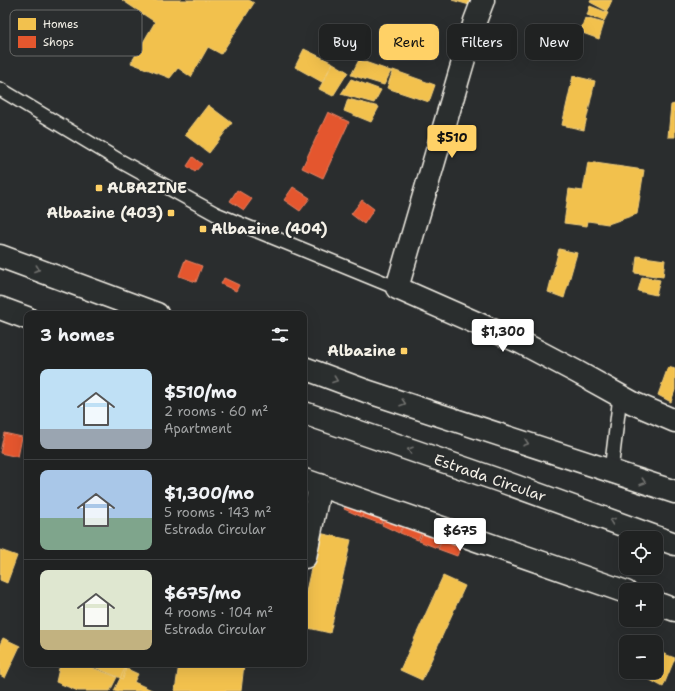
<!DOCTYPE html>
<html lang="en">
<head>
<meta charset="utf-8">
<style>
	:root { --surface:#202222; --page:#2d2f2f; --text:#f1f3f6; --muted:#a2a4a5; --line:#3d3f40; --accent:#ffd166 }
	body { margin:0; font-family:"Shantell Sans",sans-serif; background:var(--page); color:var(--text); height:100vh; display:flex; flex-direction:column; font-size:15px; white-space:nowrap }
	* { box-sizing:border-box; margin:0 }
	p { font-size:13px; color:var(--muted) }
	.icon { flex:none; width:22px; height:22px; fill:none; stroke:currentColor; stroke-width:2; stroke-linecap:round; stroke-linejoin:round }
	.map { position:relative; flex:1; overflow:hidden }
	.drawer { position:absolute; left:24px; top:311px; width:283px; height:356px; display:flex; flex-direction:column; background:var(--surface); border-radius:8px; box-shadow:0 4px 16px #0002,0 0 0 1px var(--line) }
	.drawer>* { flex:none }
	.banner { position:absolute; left:319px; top:24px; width:296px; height:36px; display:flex; gap:8px }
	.buttons { position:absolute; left:619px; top:531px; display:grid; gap:8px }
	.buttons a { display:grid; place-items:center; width:44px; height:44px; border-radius:8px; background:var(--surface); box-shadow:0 4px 16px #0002,0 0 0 1px var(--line); font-size:20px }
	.price { position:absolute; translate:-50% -34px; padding:0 9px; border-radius:4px; background:#fff; color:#222; font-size:13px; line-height:26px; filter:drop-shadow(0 1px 2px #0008) }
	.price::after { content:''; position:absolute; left:50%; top:24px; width:12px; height:9px; margin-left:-6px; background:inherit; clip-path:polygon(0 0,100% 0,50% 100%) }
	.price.active { background:var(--accent); color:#111 }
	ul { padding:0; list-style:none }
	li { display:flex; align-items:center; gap:12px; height:100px; padding:0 16px }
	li+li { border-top:1px solid var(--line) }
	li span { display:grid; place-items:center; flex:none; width:112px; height:80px; border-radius:8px; color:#555 }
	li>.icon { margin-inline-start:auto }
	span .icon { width:48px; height:48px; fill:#fffc; stroke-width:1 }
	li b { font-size:17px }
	h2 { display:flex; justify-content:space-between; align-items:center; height:48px; padding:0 16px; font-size:17px }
	.pill { padding:0 14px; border-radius:8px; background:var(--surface); box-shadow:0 4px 16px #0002,0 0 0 1px var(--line); font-size:14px; line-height:36px }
	.pill.active { background:var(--accent); color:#111 }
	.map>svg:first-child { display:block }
</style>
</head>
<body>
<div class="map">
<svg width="675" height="691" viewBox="0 0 675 691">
	<rect width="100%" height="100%" fill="#2a2d2e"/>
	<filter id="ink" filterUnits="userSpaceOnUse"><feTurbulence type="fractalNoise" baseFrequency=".025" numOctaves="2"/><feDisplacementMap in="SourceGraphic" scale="8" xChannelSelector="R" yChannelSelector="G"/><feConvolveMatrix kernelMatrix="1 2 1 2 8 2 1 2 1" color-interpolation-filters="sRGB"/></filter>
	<g filter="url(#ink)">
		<path fill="#f2c14e" stroke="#f3cf7c" d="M122,0H249L254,3L221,54L208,47L191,77L178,68L170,78L131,63L155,22Z
			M452,0H474L473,6Z
			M591,0H612L607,11L590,2Z
			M590,6L608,13L604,21L587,15Z
			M585,18L604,23L599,39L580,32Z
			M304,49L333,63L322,82L295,67Z
			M359,60L391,71L384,85L351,75Z
			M333,63L348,72L333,96L319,89Z
			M393,70L435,85L429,102L387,88Z
			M573,76L595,81L584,130L562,125Z
			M351,79L381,90L374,103L341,94Z
			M348,99L379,107L371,122L344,111Z
			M675,104V137H668L671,105Z
			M208,105L232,123L209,153L185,135Z
			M588,162L644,170L637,214L608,224L588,221L587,226L564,223L569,189L583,191Z
			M559,249L577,253L564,298L548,292Z
			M637,256L665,260L663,277L635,273Z
			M642,277L660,280L656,295L638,291Z
			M668,367L675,369V390L671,402L658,395Z
			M319,533L351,540L330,633L304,627V600Z
			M0,550L17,556L7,583L0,580Z
			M443,576L465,586L422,680L400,670Z
			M3,638L20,646L5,678L0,675V644Z
			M656,651L675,658L663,687L637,673L638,672H656Z
			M60,664H82L117,677L110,691H78L56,682Z
			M87,664H127L123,679Z
			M179,664H244L241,691H175Z
			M125,668L138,674L134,682L154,691H114Z"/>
		<path fill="#e4572e" stroke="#e98566" d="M328,112L349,122L323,178L302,168Z
			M193,157L202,164L195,172L187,166Z
			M293,187L310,198L300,211L284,200Z
			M237,190L252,199L244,210L230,201Z
			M362,200L374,209L364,224L351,214Z
			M185,260L202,266L196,282L179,276Z
			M224,278L239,285L236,291L221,284Z
			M4,433L22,437L18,457L0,453Z
			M348,498L366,506L362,517L344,509Z
			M367,506L385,514L381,524L362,517Z
			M386,514L404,522L399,533L382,525Z
			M405,522L423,530L418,540L400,533Z
			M424,530L442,538L437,548L419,541Z
			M443,538L461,546L457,556L438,549Z"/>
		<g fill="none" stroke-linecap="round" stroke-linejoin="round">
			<g stroke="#f4f1e8" stroke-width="16">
				<path id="service" d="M0,89L120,161L216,214L397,288
					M611,471L620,396"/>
			</g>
			<g stroke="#f4f1e8" stroke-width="25">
				<path id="minor" d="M483,0L475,21L397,288L522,343L577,372L633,403L675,421
					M304,480L626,592
					M305,557L320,485
					M656,603L675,610"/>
			</g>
			<g stroke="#f4f1e8" stroke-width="25">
				<path id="primary" d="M0,256L157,314
					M0,308L27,318
					M304,368L366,391L675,492
					M304,413L504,482L675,544"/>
			</g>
			<use href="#service" stroke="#2a2d2e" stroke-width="13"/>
			<use href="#minor" stroke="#2a2d2e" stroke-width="22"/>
			<use href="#primary" stroke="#2a2d2e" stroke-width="22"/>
		</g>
		<defs><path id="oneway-chevron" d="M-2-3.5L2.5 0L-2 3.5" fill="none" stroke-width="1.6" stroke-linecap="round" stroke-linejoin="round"/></defs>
		<g stroke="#71726f">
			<use href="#oneway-chevron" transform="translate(37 269) rotate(20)"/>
			<use href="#oneway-chevron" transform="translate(335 380) rotate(20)"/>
			<use href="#oneway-chevron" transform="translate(403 403) rotate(18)"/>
			<use href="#oneway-chevron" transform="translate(526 443) rotate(18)"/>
			<use href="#oneway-chevron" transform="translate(410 450) rotate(-161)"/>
			<use href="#oneway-chevron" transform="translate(643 482) rotate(18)"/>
			<use href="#oneway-chevron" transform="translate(612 521) rotate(-160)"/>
		</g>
	</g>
	<g fill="#ffd166" stroke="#2a2d2e" stroke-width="1.5">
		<rect x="95" y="184" width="8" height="8" rx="2"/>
		<rect x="167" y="209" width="8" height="8" rx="2"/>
		<rect x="199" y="225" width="8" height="8" rx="2"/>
		<rect x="400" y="347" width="8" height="8" rx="2"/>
	</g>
	<g text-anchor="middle" stroke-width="4" stroke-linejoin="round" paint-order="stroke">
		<g font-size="15" font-weight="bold" fill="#f4f1e8" stroke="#2a2d2e" text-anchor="start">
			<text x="107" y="193">ALBAZINE</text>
			<text x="163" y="218" text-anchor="end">Albazine (403)</text>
			<text x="211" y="234">Albazine (404)</text>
			<text x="396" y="356" text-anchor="end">Albazine</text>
		</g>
		<g font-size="15" fill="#f4f1e8" stroke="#2a2d2e">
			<text transform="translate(490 478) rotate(19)" y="5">Estrada Circular</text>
		</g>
	</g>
	<rect x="10" y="10" width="132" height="46" rx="6" fill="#2a2d2e" stroke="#676866" stroke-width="1"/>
	<rect x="18" y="18" width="18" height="12" fill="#f2c14e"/>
	<rect x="18" y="36" width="18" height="12" fill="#e4572e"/>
	<g font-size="11" fill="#f4f1e8">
		<text x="43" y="28">Homes</text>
		<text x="43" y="46">Shops</text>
	</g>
</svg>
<div class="buttons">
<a><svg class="icon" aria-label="locate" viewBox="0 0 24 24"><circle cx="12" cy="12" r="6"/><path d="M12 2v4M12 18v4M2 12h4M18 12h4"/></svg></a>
<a>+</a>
<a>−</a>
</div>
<b class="price active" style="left:452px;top:159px">$510</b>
<b class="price" style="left:503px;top:353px">$1,300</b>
<b class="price" style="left:460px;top:552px">$675</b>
<div class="banner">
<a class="pill">Buy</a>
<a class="pill active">Rent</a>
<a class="pill">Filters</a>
<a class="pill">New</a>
</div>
<section class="drawer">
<h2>3 homes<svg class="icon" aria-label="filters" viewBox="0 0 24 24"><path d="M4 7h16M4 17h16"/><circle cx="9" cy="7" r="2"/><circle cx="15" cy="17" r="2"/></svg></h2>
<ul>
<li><span style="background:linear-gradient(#bfe0f5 75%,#9aa5b1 0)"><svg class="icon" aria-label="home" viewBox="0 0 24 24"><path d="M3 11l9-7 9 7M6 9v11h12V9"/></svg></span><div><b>$510/mo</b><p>2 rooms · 60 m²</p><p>Apartment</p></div></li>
<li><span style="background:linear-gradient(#a9c7e8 60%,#7fa58c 0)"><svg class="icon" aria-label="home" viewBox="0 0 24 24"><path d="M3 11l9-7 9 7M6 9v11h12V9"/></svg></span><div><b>$1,300/mo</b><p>5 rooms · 143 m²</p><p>Estrada Circular</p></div></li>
<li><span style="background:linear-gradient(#dfe7d0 75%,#c2b280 0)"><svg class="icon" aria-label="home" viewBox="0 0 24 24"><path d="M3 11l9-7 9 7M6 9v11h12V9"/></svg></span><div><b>$675/mo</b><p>4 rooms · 104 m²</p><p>Estrada Circular</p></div></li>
</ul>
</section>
</div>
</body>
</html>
